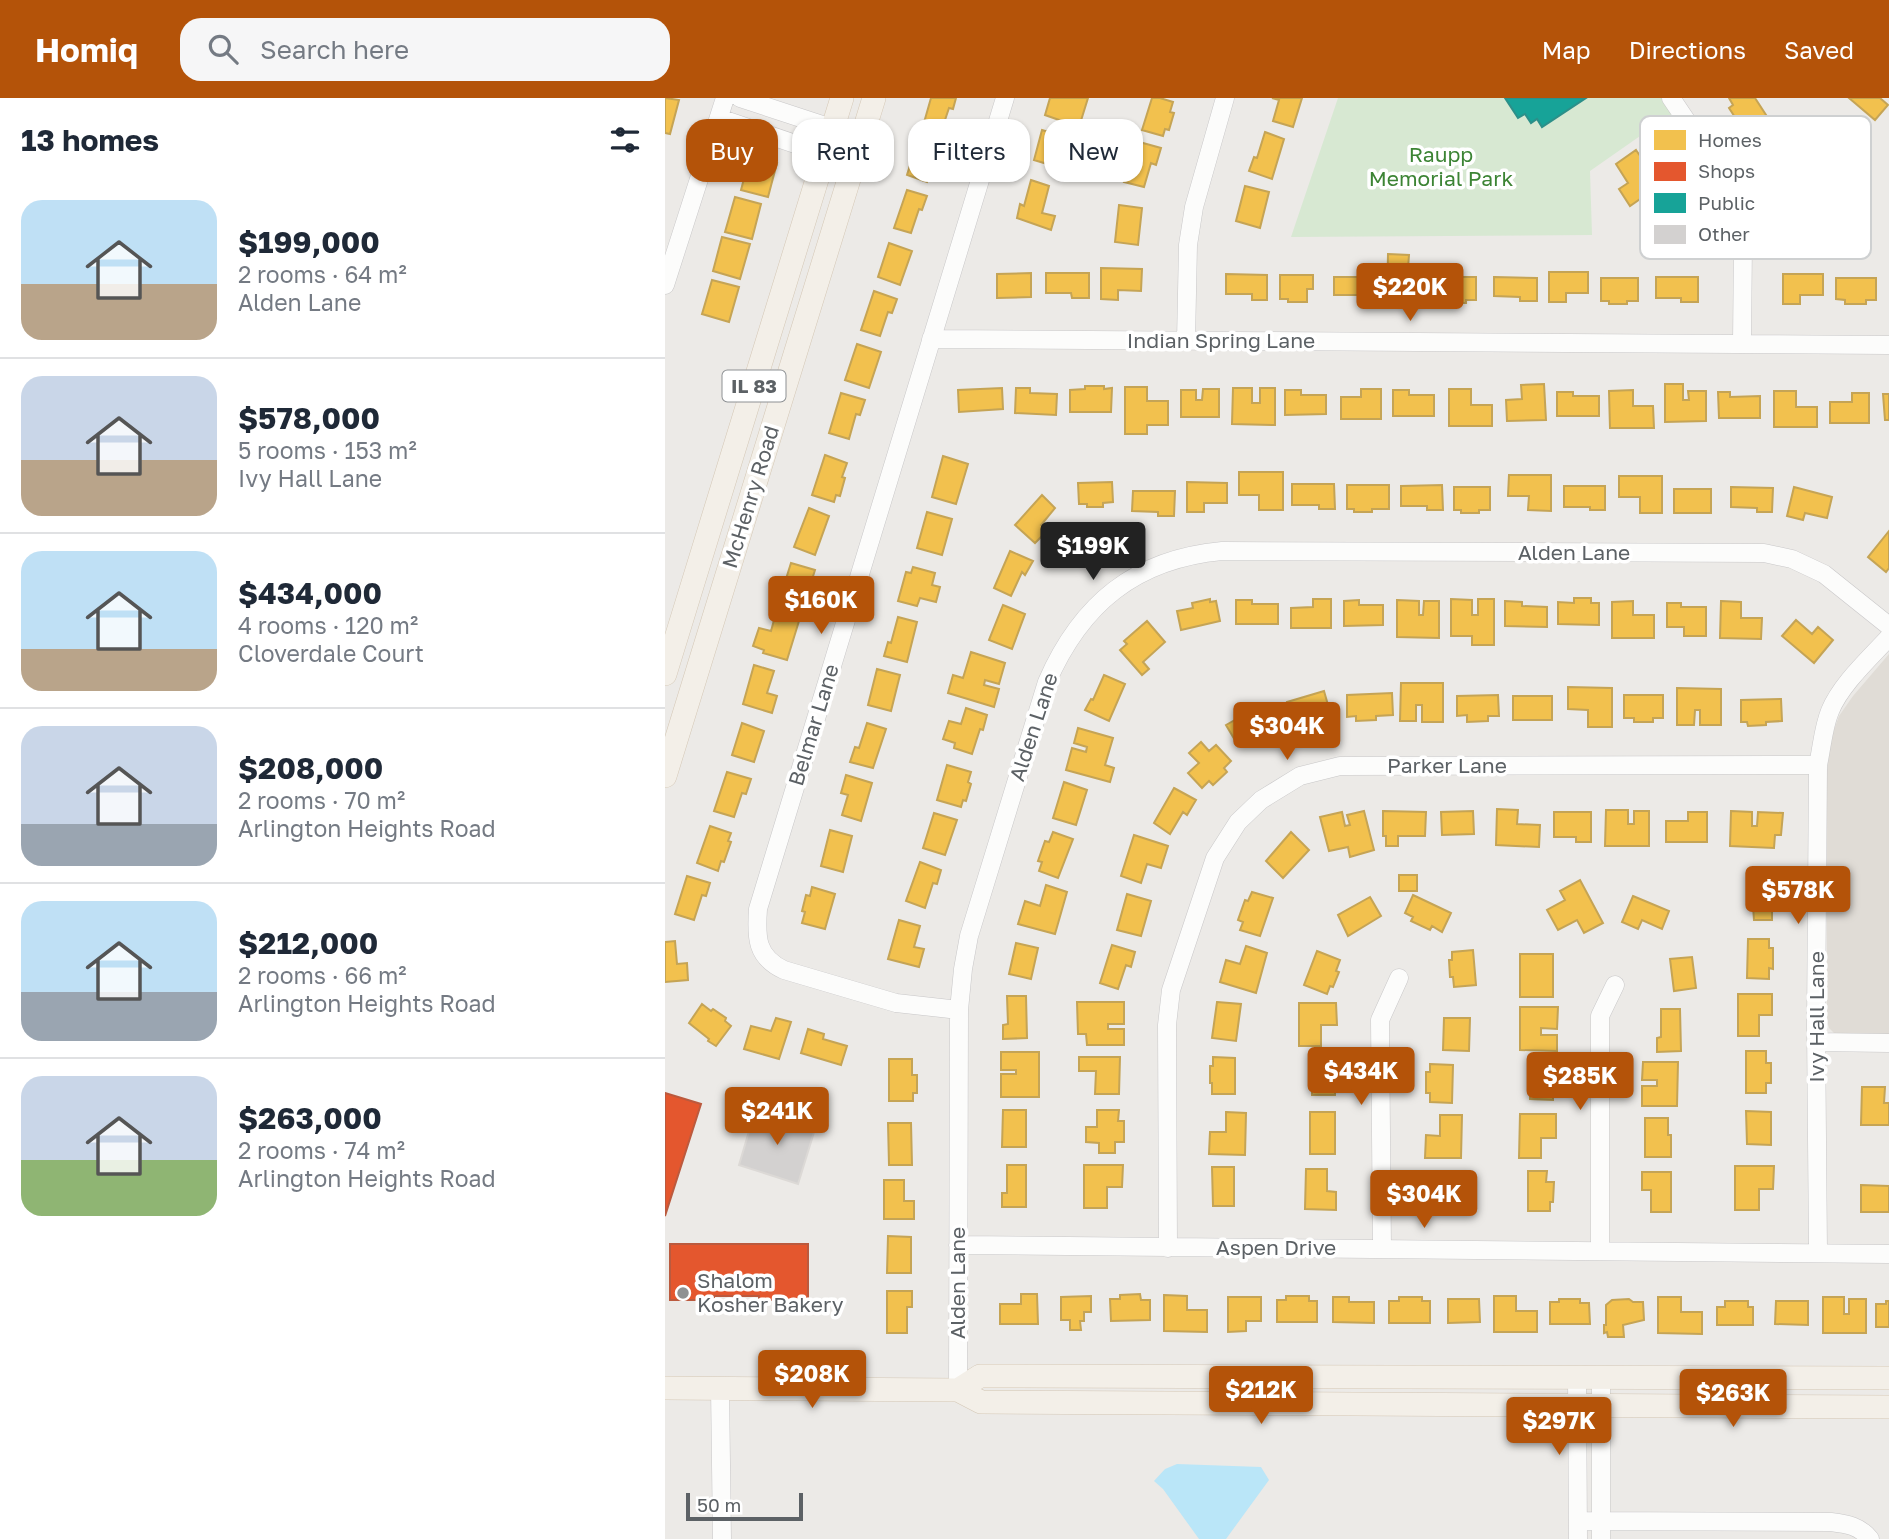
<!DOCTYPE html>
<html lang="en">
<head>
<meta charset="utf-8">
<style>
	:root { --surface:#fff; --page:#f6f6f7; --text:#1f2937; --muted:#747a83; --line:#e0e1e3; --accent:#b45309 }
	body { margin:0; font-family:"Golos Text",sans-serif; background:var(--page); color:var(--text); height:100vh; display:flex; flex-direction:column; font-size:26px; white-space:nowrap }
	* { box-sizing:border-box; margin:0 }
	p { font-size:23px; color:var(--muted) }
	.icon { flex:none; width:38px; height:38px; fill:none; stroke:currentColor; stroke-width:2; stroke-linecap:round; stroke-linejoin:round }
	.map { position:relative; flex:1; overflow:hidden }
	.panel { display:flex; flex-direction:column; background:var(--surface); width:665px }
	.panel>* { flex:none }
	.hud { position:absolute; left:21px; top:21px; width:665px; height:63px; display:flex; gap:14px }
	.scale { position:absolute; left:21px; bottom:18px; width:117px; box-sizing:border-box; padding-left:7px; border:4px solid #5c6165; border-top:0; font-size:19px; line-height:24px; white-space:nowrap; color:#5c6165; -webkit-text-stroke:5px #fff; paint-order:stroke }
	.price { position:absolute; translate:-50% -60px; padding:0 16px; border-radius:7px; background:var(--accent); color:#fff; font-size:23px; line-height:46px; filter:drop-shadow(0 2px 4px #0008) }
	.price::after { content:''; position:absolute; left:50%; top:42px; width:21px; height:16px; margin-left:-10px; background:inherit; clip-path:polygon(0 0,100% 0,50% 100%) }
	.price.on { background:#222; color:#fff }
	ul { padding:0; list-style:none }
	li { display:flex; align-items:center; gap:21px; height:175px; padding:0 21px }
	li+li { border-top:2px solid var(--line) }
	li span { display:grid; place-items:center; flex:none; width:196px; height:140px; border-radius:21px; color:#555 }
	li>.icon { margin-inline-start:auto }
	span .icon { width:84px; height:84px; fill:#fffc; stroke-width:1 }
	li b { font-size:30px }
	h2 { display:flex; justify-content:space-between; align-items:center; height:84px; padding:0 21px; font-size:30px }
	.pill { padding:0 24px; border-radius:21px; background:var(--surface); box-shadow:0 2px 5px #0004; font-size:24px; line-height:63px }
	.pill.on { background:var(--accent); color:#fff }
	header { display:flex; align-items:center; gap:42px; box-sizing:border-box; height:98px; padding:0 35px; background:var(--accent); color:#fff }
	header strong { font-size:33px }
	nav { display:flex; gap:38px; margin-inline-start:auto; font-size:24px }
	.search { width:490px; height:63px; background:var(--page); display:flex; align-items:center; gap:18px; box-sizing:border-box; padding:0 24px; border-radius:21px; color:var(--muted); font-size:26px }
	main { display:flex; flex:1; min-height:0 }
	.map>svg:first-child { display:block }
</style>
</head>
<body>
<header>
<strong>Homiq</strong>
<div class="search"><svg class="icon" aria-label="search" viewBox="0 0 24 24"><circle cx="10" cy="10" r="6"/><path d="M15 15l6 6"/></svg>Search here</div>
<nav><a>Map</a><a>Directions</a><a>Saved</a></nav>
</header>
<main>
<section class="panel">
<h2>13 homes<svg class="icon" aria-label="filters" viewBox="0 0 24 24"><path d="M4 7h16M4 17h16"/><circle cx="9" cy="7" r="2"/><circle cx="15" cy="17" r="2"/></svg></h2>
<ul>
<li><span style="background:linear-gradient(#bfe0f5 60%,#b9a48a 0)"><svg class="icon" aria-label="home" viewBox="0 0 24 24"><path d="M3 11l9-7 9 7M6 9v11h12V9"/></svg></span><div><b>$199,000</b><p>2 rooms · 64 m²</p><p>Alden Lane</p></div></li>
<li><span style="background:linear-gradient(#c9d6e8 60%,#b9a48a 0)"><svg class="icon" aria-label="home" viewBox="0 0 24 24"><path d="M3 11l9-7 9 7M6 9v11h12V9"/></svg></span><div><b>$578,000</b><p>5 rooms · 153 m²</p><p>Ivy Hall Lane</p></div></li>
<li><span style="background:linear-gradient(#bfe0f5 70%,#b9a48a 0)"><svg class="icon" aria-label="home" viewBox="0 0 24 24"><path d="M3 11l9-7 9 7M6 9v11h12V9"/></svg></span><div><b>$434,000</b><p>4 rooms · 120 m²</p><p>Cloverdale Court</p></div></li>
<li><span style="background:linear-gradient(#c9d6e8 70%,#9aa5b1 0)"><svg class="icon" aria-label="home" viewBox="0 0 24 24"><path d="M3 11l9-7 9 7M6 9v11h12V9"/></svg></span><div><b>$208,000</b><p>2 rooms · 70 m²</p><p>Arlington Heights Road</p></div></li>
<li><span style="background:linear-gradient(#bfe0f5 65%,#9aa5b1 0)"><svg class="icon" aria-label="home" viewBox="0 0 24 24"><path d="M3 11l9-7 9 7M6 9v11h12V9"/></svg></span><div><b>$212,000</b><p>2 rooms · 66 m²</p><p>Arlington Heights Road</p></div></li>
<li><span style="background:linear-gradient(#c9d6e8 60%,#8fb573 0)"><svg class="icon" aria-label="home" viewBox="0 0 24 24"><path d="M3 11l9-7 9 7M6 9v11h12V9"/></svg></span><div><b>$263,000</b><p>2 rooms · 74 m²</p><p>Arlington Heights Road</p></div></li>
</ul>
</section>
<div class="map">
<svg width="1224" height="1441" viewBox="0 0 1224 1441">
	<rect width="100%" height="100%" fill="#eceae7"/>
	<path fill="#e0dcd6" d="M1224,556V939L1176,938L1169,935L1164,930L1162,922V673L1166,640L1174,618L1188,598Z"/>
	<path fill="#d7e8d2" d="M673,0H997L1008,15L925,73L927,137L626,139Z"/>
	<path fill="#bae6f8" d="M512,1366L596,1369L604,1382L561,1441H534L498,1391L489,1383L500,1371Z"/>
	<path fill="#f2c14e" stroke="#c5a455" stroke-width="2" d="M0,0L14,2L5,36L0,35Z
		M266,0H291L288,11L284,10L276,34L258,28Z
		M385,0H423L414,29L380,17Z
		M487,0H495L508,4L505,14L509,15L504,32L500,31L498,38L477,32Z
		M607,0H637L628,29L608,23L614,2Z
		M1064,0H1090L1103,20L1085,32L1080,24L1075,27L1064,10L1068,7Z
		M1184,0H1215L1223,7L1210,22Z
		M377,32L400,39L392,69L369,62Z
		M600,34L619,41L607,81L584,73L589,59L592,60Z
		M254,39L275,46L272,56L276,57L269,76L266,75L262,84L242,77Z
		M460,40L496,50L491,67L486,65L479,89L459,84L465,64L454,61Z
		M971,52L995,87L965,108L954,91L963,85L951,66Z
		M85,58L112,65L103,99L76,92Z
		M366,82L384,88L377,115L390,118L386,132L352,120L355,106L359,108Z
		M580,88L604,94L595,130L571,123Z
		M242,92L262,98L257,112L254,111L246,135L229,130Z
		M70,99L96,106L87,141L60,134Z
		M454,107L477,110L473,147L450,144Z
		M57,139L85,146L75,181L48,173Z
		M224,145L247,153L235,187L213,179Z
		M723,156L744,157L743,170H765V204H743V189H738V204H722Z
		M436,170L477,171L476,193L453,192V202L436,201Z
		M884,174H923V195H901V204H884Z
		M366,175V199L332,200V176Z
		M381,175H424V200H407L406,195H381Z
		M561,176L602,177V202H587V196H561Z
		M1118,176H1158V197H1135V206H1118Z
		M615,177H648V191H642V204H623V201H615Z
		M669,179H712V202H695V197H669Z
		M776,179H811V202H801V205H783V201H776Z
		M829,179L872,180V203H855V199L829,198Z
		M991,179H1033V204H1016V200H991Z
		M936,180H973V203H962V206H944V203H936Z
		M1171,180H1211V202H1201V206H1180V202L1171,201Z
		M47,182L74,189L64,224L37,216Z
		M209,193L232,201L227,215L223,214L215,238L196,232Z
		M192,246L216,254L204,290L180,282Z
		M879,286L881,322L842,323L841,302L857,301L856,287Z
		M1000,286H1018V302H1024L1023,293H1041V323L1000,324Z
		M420,288H439V291L447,290L446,314H405V292L420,291Z
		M460,289H482V303H503V327H482V336H460Z
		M337,290L338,311L294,314L293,292Z
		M351,290H365V295L392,296L391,317L350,315Z
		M568,290H587V305H595V290H610V327L567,326Z
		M538,291H554V319H516V292H531V302H537Z
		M696,291H716V321H676V299H696Z
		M784,291H806V307H827V328H784Z
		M620,292H636V297H661V316L620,317Z
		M728,292H744V297H769V318H728Z
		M968,292V308H988L989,330H945L944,293Z
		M1109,293H1131V309H1152V329H1109Z
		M892,294H908V298H934V318H892Z
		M1053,294H1065V299L1095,298V320H1054Z
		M176,295L200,302L195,317L191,316L184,341L164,335Z
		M1187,295H1204V325H1165V304H1187Z
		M1218,296H1224V322H1220Z
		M160,357L182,365L177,379L180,380L175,398L171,397L169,404L147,397Z
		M278,358L303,366L291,406L267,399Z
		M574,374H618V412H594V397H574Z
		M844,377H886V413L863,412L864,398H843Z
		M954,378H997V415H975V399H954Z
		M447,384L448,404L438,405V409H422V406H414L413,385Z
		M522,384L562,385V405H539V414H522Z
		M627,386H669L670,411H654V407H627Z
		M682,387H724V411H707V414H689V411H682Z
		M777,387L778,412H762V408H736V388Z
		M899,388H940V412H925V409H899Z
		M789,389H825V412H814V415H796V412H789Z
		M1066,389L1108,390L1107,414H1092V410L1066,409Z
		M1129,389L1167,399L1162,420L1140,415L1138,422L1122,418Z
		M1009,391H1046V415H1009Z
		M468,393H510L509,418H493V414L467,413Z
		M377,397L390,410L376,427L382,433L370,445L350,427Z
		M144,410L164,418L150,457L129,449Z
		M262,414L287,421L277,457L252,450Z
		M1224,433V470L1221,474L1203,459Z
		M345,453L368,463L360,477L357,474L346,498L329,490Z
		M126,465L150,472L139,507L115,500Z
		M248,469L270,475L267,487L275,489L271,504L255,500L252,508L233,503L241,474L246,475Z
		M909,500H926V505H934V527L893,526V504L909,505Z
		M545,501V504L551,503L555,523L516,532L512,513L528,510L527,505Z
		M648,501H666V530H626V510L648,509Z
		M786,501L807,502V517H813V501H829V547H807V538H786Z
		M571,502H587V506H613V526H571Z
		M694,502V507H718V527L679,528V503Z
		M732,502L754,503V517H758L759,503H774V540L732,539Z
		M840,503L857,504V508L882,509V529L840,528Z
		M968,503V517H989V540H947V504Z
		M1056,503L1076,504V520H1097L1096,541L1055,540Z
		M1002,505H1016V509H1041V538H1019V529H1002Z
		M338,507L360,516L347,551L324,542Z
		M111,515L134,523L122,562L98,555L99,552L88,548L94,530L106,533Z
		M233,519L252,524L242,564L219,558L223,544L226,545Z
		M1131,522L1147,536L1153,529L1168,542L1149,565L1117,538Z
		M482,523L500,544L478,564L484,571L477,577L455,552L462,546L459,543Z
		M306,554L340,565L334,586L320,582L319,587L334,591L329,609L283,595L288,577L298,580Z
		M89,567L109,573L102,595L112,598L107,615L78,606Z
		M212,571L235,577L226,613L203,607Z
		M439,577L460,586L444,623L420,612L426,601L428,602Z
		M736,585H778V624H757V607H751V623H735Z
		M903,589L947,590V629H923V612L903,611Z
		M1012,590L1056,591V627H1035V612H1030L1029,627H1012Z
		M659,593L665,614L644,620L647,629L628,634L622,604Z
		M727,595L728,617L711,618V622L691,623V618L682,619V597Z
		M833,597L834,618H823V623L802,624V617L792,618V598Z
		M959,597H998V620H988V624H969V620H959Z
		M848,598H887V622H848Z
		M1116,601L1117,623L1101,624V627L1083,628L1082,624H1076V602Z
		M598,606L615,636L595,648L588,634L571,644L561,627Z
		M301,610L322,617L318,632L315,631L307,656L289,650L290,645L278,641L284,623L296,626Z
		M77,625L99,633L89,664L67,657Z
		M202,625L221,631L208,670L185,664L190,649L194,650Z
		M413,630L448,640L440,667L449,670L445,684L401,672L407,650L421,654L422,649L409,645Z
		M536,644L544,653L551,647L566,663L559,670L562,674L548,687L544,683L537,690L523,675L534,665L524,655Z
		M282,667L306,674L303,684L306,686L301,703L298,702L296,709L272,702Z
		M62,674L86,681L81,696L77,695L69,719L49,713Z
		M181,677L207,685L196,723L177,717L183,697L176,695Z
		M399,684L422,692L411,727L388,720Z
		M509,690L531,702L522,717L518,714L505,736L489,725Z
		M832,711L853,712L852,726L875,727L874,749L831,747Z
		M941,712H963V726H969V713H984V748H940Z
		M699,713L709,752L685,759L683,749L664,753L655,719L677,714L680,728L685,727L682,717Z
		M718,713L761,714L760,738H733V748H721V738H718Z
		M808,713L809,736L777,737L776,714Z
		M1066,713L1087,714V728H1092L1093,714L1118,715L1116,737H1110L1109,750L1065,748Z
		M889,714H926V744H911V739H889Z
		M1023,714H1042V744H1001V723H1023Z
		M269,715L292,722L280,757L258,750Z
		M45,728L66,735L63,743L66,744L59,764L56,763L53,773L32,765Z
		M165,732L187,738L178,774L156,768Z
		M388,734L408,741L393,780L374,773L377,764L373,763L380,743L384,744Z
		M626,734L644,752L618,780L601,763Z
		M469,737L503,748L496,770L482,766L476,785L456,778Z
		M255,764L276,772L272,786L268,785L260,810L241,803Z
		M734,777H752V793H734Z
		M22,778L45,785L41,798L37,797L29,822L10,816Z
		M915,782L938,825L919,835L912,822L893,832L882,812L900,802L895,793Z
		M1107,784V822H1089L1088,808H1083V785Z
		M381,787L402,794L390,836L353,826L360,803L375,808Z
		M147,789L170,796L160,831L137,825L140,814L137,813L141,797L145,798Z
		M587,794L608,800L595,838L575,832L578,824L573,822L580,802L583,803Z
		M462,796L486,803L476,838L452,832Z
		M748,797L786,815L777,834L767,828L765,832L746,823L748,819L740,815Z
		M968,798L1004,813L997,831L977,822L973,831L957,824Z
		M705,799L716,818L683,838L673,817Z
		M234,822L255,828L249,849L259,851L254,869L223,861Z
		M1083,841H1104V850H1108V871L1104,870V881L1082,880Z
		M10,843L12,866L22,865L23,882L0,884V844Z
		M351,845L373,850L366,881L344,876Z
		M447,847L470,854L466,869L461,867L453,891L435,885Z
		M581,848L602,855L591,895L555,884L561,862L575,866Z
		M808,852L811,887L789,889L788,879H785L784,862H787V854Z
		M652,853L675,862L671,873L674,874L668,889L665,888L662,896L639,887Z
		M855,856H888V899H855Z
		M1027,859L1031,890L1009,893L1005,861Z
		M1073,896H1107V917H1094V938H1073Z
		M342,898H361L362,940L338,941V927L343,926Z
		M412,904H459V926H443V931H459V947H422L421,936H413Z
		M552,904L576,906L571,943L547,940Z
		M634,905H671L672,927H656V948H634Z
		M37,906L46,913L48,911L61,920L60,923L66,928L51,948L43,943L44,941L24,925Z
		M855,909H893L892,931L876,930V937H892V953L855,952Z
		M996,911H1015L1016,953L992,954V940L996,939Z
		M111,920L126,924L114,961L79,951L86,928L106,933Z
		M779,920H805L804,953L778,952Z
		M143,931L159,936L158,941L182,948L176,967L136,955Z
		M1081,953H1101V965H1106V985H1101V995H1081Z
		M336,954H374V999H336V976H351V972H336Z
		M414,959H455L454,996H430L431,973H414Z
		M548,959L570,960V996H547V985H545V968H548Z
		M224,961H247V977H252V995H248V1003H224Z
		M978,964H1013L1012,1008H977V988H992V982H977Z
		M647,965H670V997H647Z
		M765,966L788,967L787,1005L765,1004V995H761V974H765Z
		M865,969L888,970V1002L865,1001Z
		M1197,989H1220L1219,1005H1224V1027H1196Z
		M338,1012H361V1049H337Z
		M432,1012H454L453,1023H459V1044H450V1055H434V1045L421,1044V1029H432Z
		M1081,1013L1106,1014V1047L1082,1046Z
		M561,1014L581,1015L580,1057L544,1056L545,1034H561Z
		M645,1014H670V1056H645Z
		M855,1016H891V1040H876V1060H854Z
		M775,1017H797L796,1060H760L761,1037L775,1038Z
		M980,1020H1003V1037H1006V1059H980Z
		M223,1025H246L247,1067H224Z
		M342,1067H361V1109H337V1095H342Z
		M419,1067H458L457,1089H442V1110H419Z
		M1070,1068H1109L1108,1091H1094V1112H1070Z
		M547,1069H569V1108H548Z
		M641,1071H662V1093L671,1094V1112L640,1111Z
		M762,1073H785V1110H761Z
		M863,1073H882L881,1084H889L888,1104H885V1113H863Z
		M977,1074H1006V1114H986V1092H977Z
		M219,1082H239V1103H249V1121H219Z
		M1196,1087L1224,1088V1114H1196Z
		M223,1138L246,1139V1175H222Z
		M222,1193H247V1209H242V1235H222Z
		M356,1196H372L373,1226H335V1206H356Z
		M475,1196L476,1202H485V1222L446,1223L445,1201H455V1197Z
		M499,1197L522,1198V1212H542V1234L499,1233Z
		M426,1198V1214H419V1223H415L416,1232H405V1222H396V1199Z
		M621,1198H644V1203H652V1224H612V1202H621Z
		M829,1198H851V1213H872V1234H829Z
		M563,1199H596V1223H581V1233L563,1234Z
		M668,1199H684V1204H709V1225L668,1224Z
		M734,1199H757V1203H765V1225H724V1203H734Z
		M993,1199H1016V1214H1037V1236L993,1235Z
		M1158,1199H1179V1216H1184V1201H1201V1235H1158Z
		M783,1201H814L815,1224L783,1225Z
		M894,1201H915V1205H924L925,1226H885V1204H894Z
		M964,1201L968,1204H978L979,1222L958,1227L959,1239H943L942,1234L939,1235V1227H941V1207L947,1202Z
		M1060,1203H1083V1209H1088V1227H1052V1209H1060Z
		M1111,1203H1143V1227L1110,1226Z
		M1221,1203H1224V1229H1211V1206H1221Z"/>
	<path fill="#e4572e" stroke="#bb5a3e" stroke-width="2" d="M0,995L36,1006L0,1118Z
		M5,1146H143V1202H94V1198H49V1202H5Z"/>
	<path fill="#17a398" stroke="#2c8f89" stroke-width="2" d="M840,0H921L877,29L872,21L866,25L860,16L853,20Z"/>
	<path fill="#d3d1d0" stroke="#dcd9d6" stroke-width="2" d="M90,1013L150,1031L133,1086L74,1067Z"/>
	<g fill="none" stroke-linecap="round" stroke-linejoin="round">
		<g stroke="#c8c7c8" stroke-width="19">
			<path id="minor" d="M75,0L197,40
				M1006,0L1054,71L1073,111L1078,144L1077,246
				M54,20L189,66
				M0,187L60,0
				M266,241L1224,247
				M521,243L523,147L529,109L560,0
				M294,912L231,905L119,872C91,859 91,839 93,811L340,0
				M1151,944L1224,945
				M293,1147L1224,1156
				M503,1150L502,927L506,892L550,760L573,724L596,702L635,678L675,668L1153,667
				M717,1150L715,922L734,880
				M935,1153V918L950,887
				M1153,1154L1151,928L1153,667C1157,649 1158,630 1165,613C1176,586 1205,560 1224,539
				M912,1278L913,1441
				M55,1290L57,1441
				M293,1292L294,912L298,871L304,838L382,584C416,506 470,461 557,453L1099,455L1127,461L1159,476L1224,528
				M914,1423L1166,1424C1182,1426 1195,1428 1205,1441
				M936,1441V1278"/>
		</g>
		<g stroke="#d4c7b5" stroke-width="24">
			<path id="major" d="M0,576L177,0
				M0,678L209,0
				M0,1290L293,1292L316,1304L1224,1309
				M293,1292L315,1278L1224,1280"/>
		</g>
		<use href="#minor" stroke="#fcfcfb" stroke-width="18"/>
		<use href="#major" stroke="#f3efe8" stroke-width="23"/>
	</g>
	<circle fill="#8e9192" stroke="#fff" stroke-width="2.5" cx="18" cy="1195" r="7"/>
	<g text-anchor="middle" stroke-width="7" stroke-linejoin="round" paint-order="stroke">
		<rect fill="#fff" stroke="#8d9093" stroke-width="2" x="57.5" y="272.5" width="63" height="31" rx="5"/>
		<g font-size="19" font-weight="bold" fill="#5c6165">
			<text x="89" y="295">IL 83</text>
		</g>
		<g font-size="21" fill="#3c8434" stroke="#fff">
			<text x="776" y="64">Raupp<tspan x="776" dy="24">Memorial Park</tspan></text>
		</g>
		<g font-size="21" fill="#5c6165" stroke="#fff">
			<text x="556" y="250">Indian Spring Lane</text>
			<text transform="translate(86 399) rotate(-73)" y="7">McHenry Road</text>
			<text x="909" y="462">Alden Lane</text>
			<text transform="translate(149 627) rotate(-73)" y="7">Belmar Lane</text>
			<text transform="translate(369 629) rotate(-72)" y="7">Alden Lane</text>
			<text x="782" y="675">Parker Lane</text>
			<text transform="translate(1152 919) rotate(-90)" y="7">Ivy Hall Lane</text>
			<text x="611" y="1157">Aspen Drive</text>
			<text transform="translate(293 1185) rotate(-90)" y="7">Alden Lane</text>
		</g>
		<g font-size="21" fill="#5c6165" stroke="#fff" text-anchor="start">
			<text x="32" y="1190">Shalom<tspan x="32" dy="24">Kosher Bakery</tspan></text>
		</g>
	</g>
	<rect x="975" y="18" width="231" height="143" rx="10" fill="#fff" stroke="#ced0d1" stroke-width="2"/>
	<rect x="989" y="32" width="32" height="20" fill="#f2c14e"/>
	<rect x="989" y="64" width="32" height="19" fill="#e4572e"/>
	<rect x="989" y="95" width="32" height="20" fill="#17a398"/>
	<rect x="989" y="127" width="32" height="19" fill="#d3d1d0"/>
	<g font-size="19" fill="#5c6165">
		<text x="1033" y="49">Homes</text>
		<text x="1033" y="80">Shops</text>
		<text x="1033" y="112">Public</text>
		<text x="1033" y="143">Other</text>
	</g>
</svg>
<div class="scale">50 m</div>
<b class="price" style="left:745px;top:225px">$220K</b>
<b class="price on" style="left:428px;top:484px">$199K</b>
<b class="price" style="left:156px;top:538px">$160K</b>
<b class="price" style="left:622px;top:664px">$304K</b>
<b class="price" style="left:1133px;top:828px">$578K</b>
<b class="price" style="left:696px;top:1009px">$434K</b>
<b class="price" style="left:915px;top:1014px">$285K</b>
<b class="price" style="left:112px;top:1049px">$241K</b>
<b class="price" style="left:759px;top:1132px">$304K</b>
<b class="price" style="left:147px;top:1312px">$208K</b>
<b class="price" style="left:596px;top:1328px">$212K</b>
<b class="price" style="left:1068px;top:1331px">$263K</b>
<b class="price" style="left:894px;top:1359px">$297K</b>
<div class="hud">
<a class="pill on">Buy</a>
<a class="pill">Rent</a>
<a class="pill">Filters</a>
<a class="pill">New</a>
</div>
</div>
</main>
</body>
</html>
